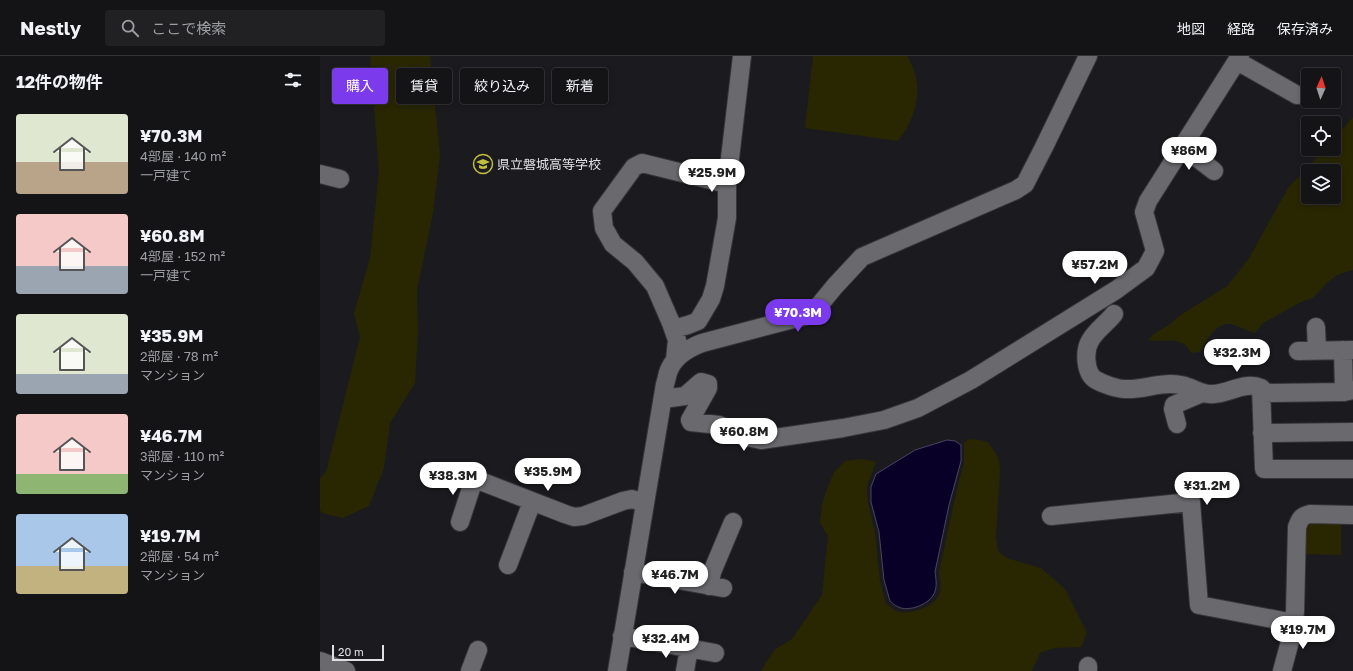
<!DOCTYPE html>
<html lang="ja">
<head>
<meta charset="utf-8">
<style>
	:root { --surface:#141417; --page:#212124; --text:#f1f3f6; --muted:#9d9ea1; --line:#333336; --accent:#7c3aed }
	body { margin:0; font-family:"Golos Text","Noto Sans JP",sans-serif; background:var(--page); color:var(--text); height:100vh; display:flex; flex-direction:column; font-size:15px; white-space:nowrap }
	* { box-sizing:border-box; margin:0 }
	p { font-size:13px; color:var(--muted) }
	.icon { flex:none; width:22px; height:22px; fill:none; stroke:currentColor; stroke-width:2; stroke-linecap:round; stroke-linejoin:round }
	.map { position:relative; flex:1; overflow:hidden }
	.side { display:flex; flex-direction:column; background:var(--surface); width:320px }
	.side>* { flex:none }
	.hud { position:absolute; left:12px; top:12px; width:380px; height:36px; display:flex; gap:8px }
	.needle { width:26px; rotate:3deg }
	.fabs { position:absolute; left:981px; top:12px; display:grid; gap:8px }
	.fabs a { display:grid; place-items:center; width:40px; height:40px; border-radius:4px; background:var(--surface); box-shadow:0 2px 6px #0003,0 0 0 1px var(--line); font-size:20px }
	.scale { position:absolute; left:12px; bottom:10px; width:52px; box-sizing:border-box; padding-left:4px; border:2px solid #e0e0e3; border-top:0; font-size:11px; line-height:14px; white-space:nowrap; color:#e0e0e3; -webkit-text-stroke:3px #1b1b1f; paint-order:stroke }
	.price { position:absolute; translate:-50% -34px; padding:0 9px; border-radius:14px; background:#fff; color:#222; font-size:13px; line-height:26px; filter:drop-shadow(0 1px 2px #0008) }
	.price::after { content:''; position:absolute; left:50%; top:24px; width:12px; height:9px; margin-left:-6px; background:inherit; clip-path:polygon(0 0,100% 0,50% 100%) }
	.price.selected { background:var(--accent); color:#fff }
	ul { padding:0; list-style:none }
	li { display:flex; align-items:center; gap:12px; height:100px; padding:0 16px }
	li span { display:grid; place-items:center; flex:none; width:112px; height:80px; border-radius:4px; color:#555 }
	li>.icon { margin-inline-start:auto }
	span .icon { width:48px; height:48px; fill:#fffc; stroke-width:1 }
	li b { font-size:17px }
	h2 { display:flex; justify-content:space-between; align-items:center; height:48px; padding:0 16px; font-size:17px }
	.chip { padding:0 14px; border-radius:4px; background:var(--surface); box-shadow:0 2px 6px #0003,0 0 0 1px var(--line); font-size:14px; line-height:36px }
	.chip.selected { background:var(--accent); color:#fff }
	header { display:flex; align-items:center; gap:24px; box-sizing:border-box; height:56px; padding:0 20px; background:var(--surface); border-bottom:1px solid var(--line) }
	header strong { font-size:19px }
	nav { display:flex; gap:22px; margin-inline-start:auto; font-size:14px }
	.search { width:280px; height:36px; background:var(--page); display:flex; align-items:center; gap:10px; box-sizing:border-box; padding:0 14px; border-radius:4px; color:var(--muted); font-size:15px }
	main { display:flex; flex:1; min-height:0 }
	.map>svg:first-child { display:block }
</style>
</head>
<body>
<header>
<strong>Nestly</strong>
<div class="search"><svg class="icon" aria-label="search" viewBox="0 0 24 24"><circle cx="10" cy="10" r="6"/><path d="M15 15l6 6"/></svg>ここで検索</div>
<nav><a>地図</a><a>経路</a><a>保存済み</a></nav>
</header>
<main>
<section class="side">
<h2>12件の物件<svg class="icon" aria-label="filters" viewBox="0 0 24 24"><path d="M4 7h16M4 17h16"/><circle cx="9" cy="7" r="2"/><circle cx="15" cy="17" r="2"/></svg></h2>
<ul>
<li><span style="background:linear-gradient(#dfe7d0 60%,#b9a48a 0)"><svg class="icon" aria-label="home" viewBox="0 0 24 24"><path d="M3 11l9-7 9 7M6 9v11h12V9"/></svg></span><div><b>¥70.3M</b><p>4部屋 · 140 m²</p><p>一戸建て</p></div></li>
<li><span style="background:linear-gradient(#f6c9c9 65%,#9aa5b1 0)"><svg class="icon" aria-label="home" viewBox="0 0 24 24"><path d="M3 11l9-7 9 7M6 9v11h12V9"/></svg></span><div><b>¥60.8M</b><p>4部屋 · 152 m²</p><p>一戸建て</p></div></li>
<li><span style="background:linear-gradient(#dfe7d0 75%,#9aa5b1 0)"><svg class="icon" aria-label="home" viewBox="0 0 24 24"><path d="M3 11l9-7 9 7M6 9v11h12V9"/></svg></span><div><b>¥35.9M</b><p>2部屋 · 78 m²</p><p>マンション</p></div></li>
<li><span style="background:linear-gradient(#f6c9c9 75%,#8fb573 0)"><svg class="icon" aria-label="home" viewBox="0 0 24 24"><path d="M3 11l9-7 9 7M6 9v11h12V9"/></svg></span><div><b>¥46.7M</b><p>3部屋 · 110 m²</p><p>マンション</p></div></li>
<li><span style="background:linear-gradient(#a9c7e8 65%,#c2b280 0)"><svg class="icon" aria-label="home" viewBox="0 0 24 24"><path d="M3 11l9-7 9 7M6 9v11h12V9"/></svg></span><div><b>¥19.7M</b><p>2部屋 · 54 m²</p><p>マンション</p></div></li>
</ul>
</section>
<div class="map">
<svg width="1033" height="615" viewBox="0 0 1033 615">
	<rect width="100%" height="100%" fill="#1b1b1f"/>
	<path fill="#282701" fill-rule="evenodd" d="M50,0H110L120,99L113,157L97,234L98,277L95,327L70,367L64,412L49,450L23,462L2,457L0,454V422L6,416L40,281L34,257L50,202L59,116Z
		M493,0H587C605,29 598,59 578,85L485,72Z
		M1033,61V214L1017,219L1006,228L993,242L983,245L943,267L935,277C927,275 919,270 911,268C896,266 886,285 880,296L871,297C862,278 844,287 828,284L835,277L849,269L859,260L907,230L928,204L968,132L1005,93H1014V83ZM988,115H1014V141H988Z
		M649,383L660,384L668,386L678,401L680,413L676,480L678,495L687,502L721,512L745,533L767,577L761,591L734,592L720,597L712,615H441L454,594L472,583L502,539L508,480L500,467L502,448L506,436L514,416L525,405L542,403L556,406L547,430L548,447L555,477L560,525L566,548C571,551 575,555 580,556C592,558 614,551 619,539C622,533 620,523 619,516L636,438L644,406V387Z
		M988,466H1021V499L981,498L980,475Z"/>
	<path fill="#090028" stroke="#4a4360" d="M627,384L635,385L641,389V405L629,449L615,516C616,523 617,529 615,535C612,547 592,555 581,552C577,551 573,548 570,545L564,524L559,476L551,446V431L556,418L595,394Z"/>
	<g fill="none" stroke-linecap="round" stroke-linejoin="round">
		<g stroke="#363639" stroke-width="20">
			<path id="minor" d="M917,5L977,39
				M863,91L894,115
				M0,118L20,123
				M794,258C787,267 775,275 770,285C764,295 765,318 776,324C783,328 797,333 805,333C820,334 835,328 850,328C855,328 863,329 868,331C877,334 883,339 894,338C910,337 925,325 941,332L944,413H1033
				M996,271L997,295
				M353,273L368,269L378,265L391,243L395,230L407,162V128L422,0
				M1023,294L1024,336
				M978,295L1033,294
				M355,304L357,284L351,267L335,230L315,206L293,188L284,172L282,155L314,111L322,107L407,128
				M941,337L1024,336L1033,334
				M343,343L365,340L381,326L388,328V332L370,364L371,366L399,369L415,375L423,380L441,384L523,372L564,364L598,352L651,324L796,234L826,212L835,195L824,156L828,145L920,0
				M857,368L853,353L854,349L882,337
				M942,377L1033,376
				M127,418L150,421L245,458L254,461L263,460L303,445L312,443L325,447
				M731,460L871,446L879,549L974,567
				M140,466L154,423
				M188,509L212,446
				M313,516L403,532
				M389,530L392,516L413,466
				M302,580L395,597
				M0,605L26,615
				M768,610V615
				M150,615L158,594
				M297,615L345,328C347,323 347,317 350,312C356,299 369,292 382,287L492,258L515,230L542,201L696,134L705,128L724,91L768,0
				M365,615L369,592
				M962,615L972,578L975,556L977,471C980,463 981,460 990,458L1033,459"/>
		</g>
		<use href="#minor" stroke="#69696e" stroke-width="18"/>
	</g>
	<defs>
		<g id="school-ring" transform="scale(1)"><circle r="9.5" fill="#1b1b1f" stroke="#c1be40" stroke-width="1.5"/><path d="M0-5L7-2L0 1L-7-2ZM-4 1L0 2.5L4 1V4Q0 6-4 4Z" fill="#c1be40"/></g>
	</defs>
	<g fill-rule="evenodd">
		<use href="#school-ring" x="163" y="108"/>
	</g>
	<g text-anchor="middle" stroke-width="3" stroke-linejoin="round" paint-order="stroke">
		<g font-size="13" fill="#e0e0e3" stroke="#1b1b1f" text-anchor="start">
			<text x="177" y="113">県立磐城高等学校</text>
		</g>
	</g>
</svg>
<div class="fabs">
<a><svg class="needle" viewBox="-14 -14 28 28"><path d="M0-13l5 13h-10z" fill="#e53935"/><path d="M0 13l5-13h-10z" fill="#9d9ea1"/></svg></a>
<a><svg class="icon" aria-label="locate" viewBox="0 0 24 24"><circle cx="12" cy="12" r="6"/><path d="M12 2v4M12 18v4M2 12h4M18 12h4"/></svg></a>
<a><svg class="icon" aria-label="layers" viewBox="0 0 24 24"><path d="M12 4l9 5-9 5-9-5zM3 14l9 5 9-5"/></svg></a>
</div>
<div class="scale">20 m</div>
<b class="price" style="left:869px;top:115px">¥86M</b>
<b class="price" style="left:392px;top:137px">¥25.9M</b>
<b class="price" style="left:775px;top:229px">¥57.2M</b>
<b class="price selected" style="left:478px;top:277px">¥70.3M</b>
<b class="price" style="left:917px;top:317px">¥32.3M</b>
<b class="price" style="left:424px;top:396px">¥60.8M</b>
<b class="price" style="left:228px;top:436px">¥35.9M</b>
<b class="price" style="left:133px;top:440px">¥38.3M</b>
<b class="price" style="left:887px;top:450px">¥31.2M</b>
<b class="price" style="left:355px;top:539px">¥46.7M</b>
<b class="price" style="left:983px;top:594px">¥19.7M</b>
<b class="price" style="left:346px;top:603px">¥32.4M</b>
<div class="hud">
<a class="chip selected">購入</a>
<a class="chip">賃貸</a>
<a class="chip">絞り込み</a>
<a class="chip">新着</a>
</div>
</div>
</main>
</body>
</html>
